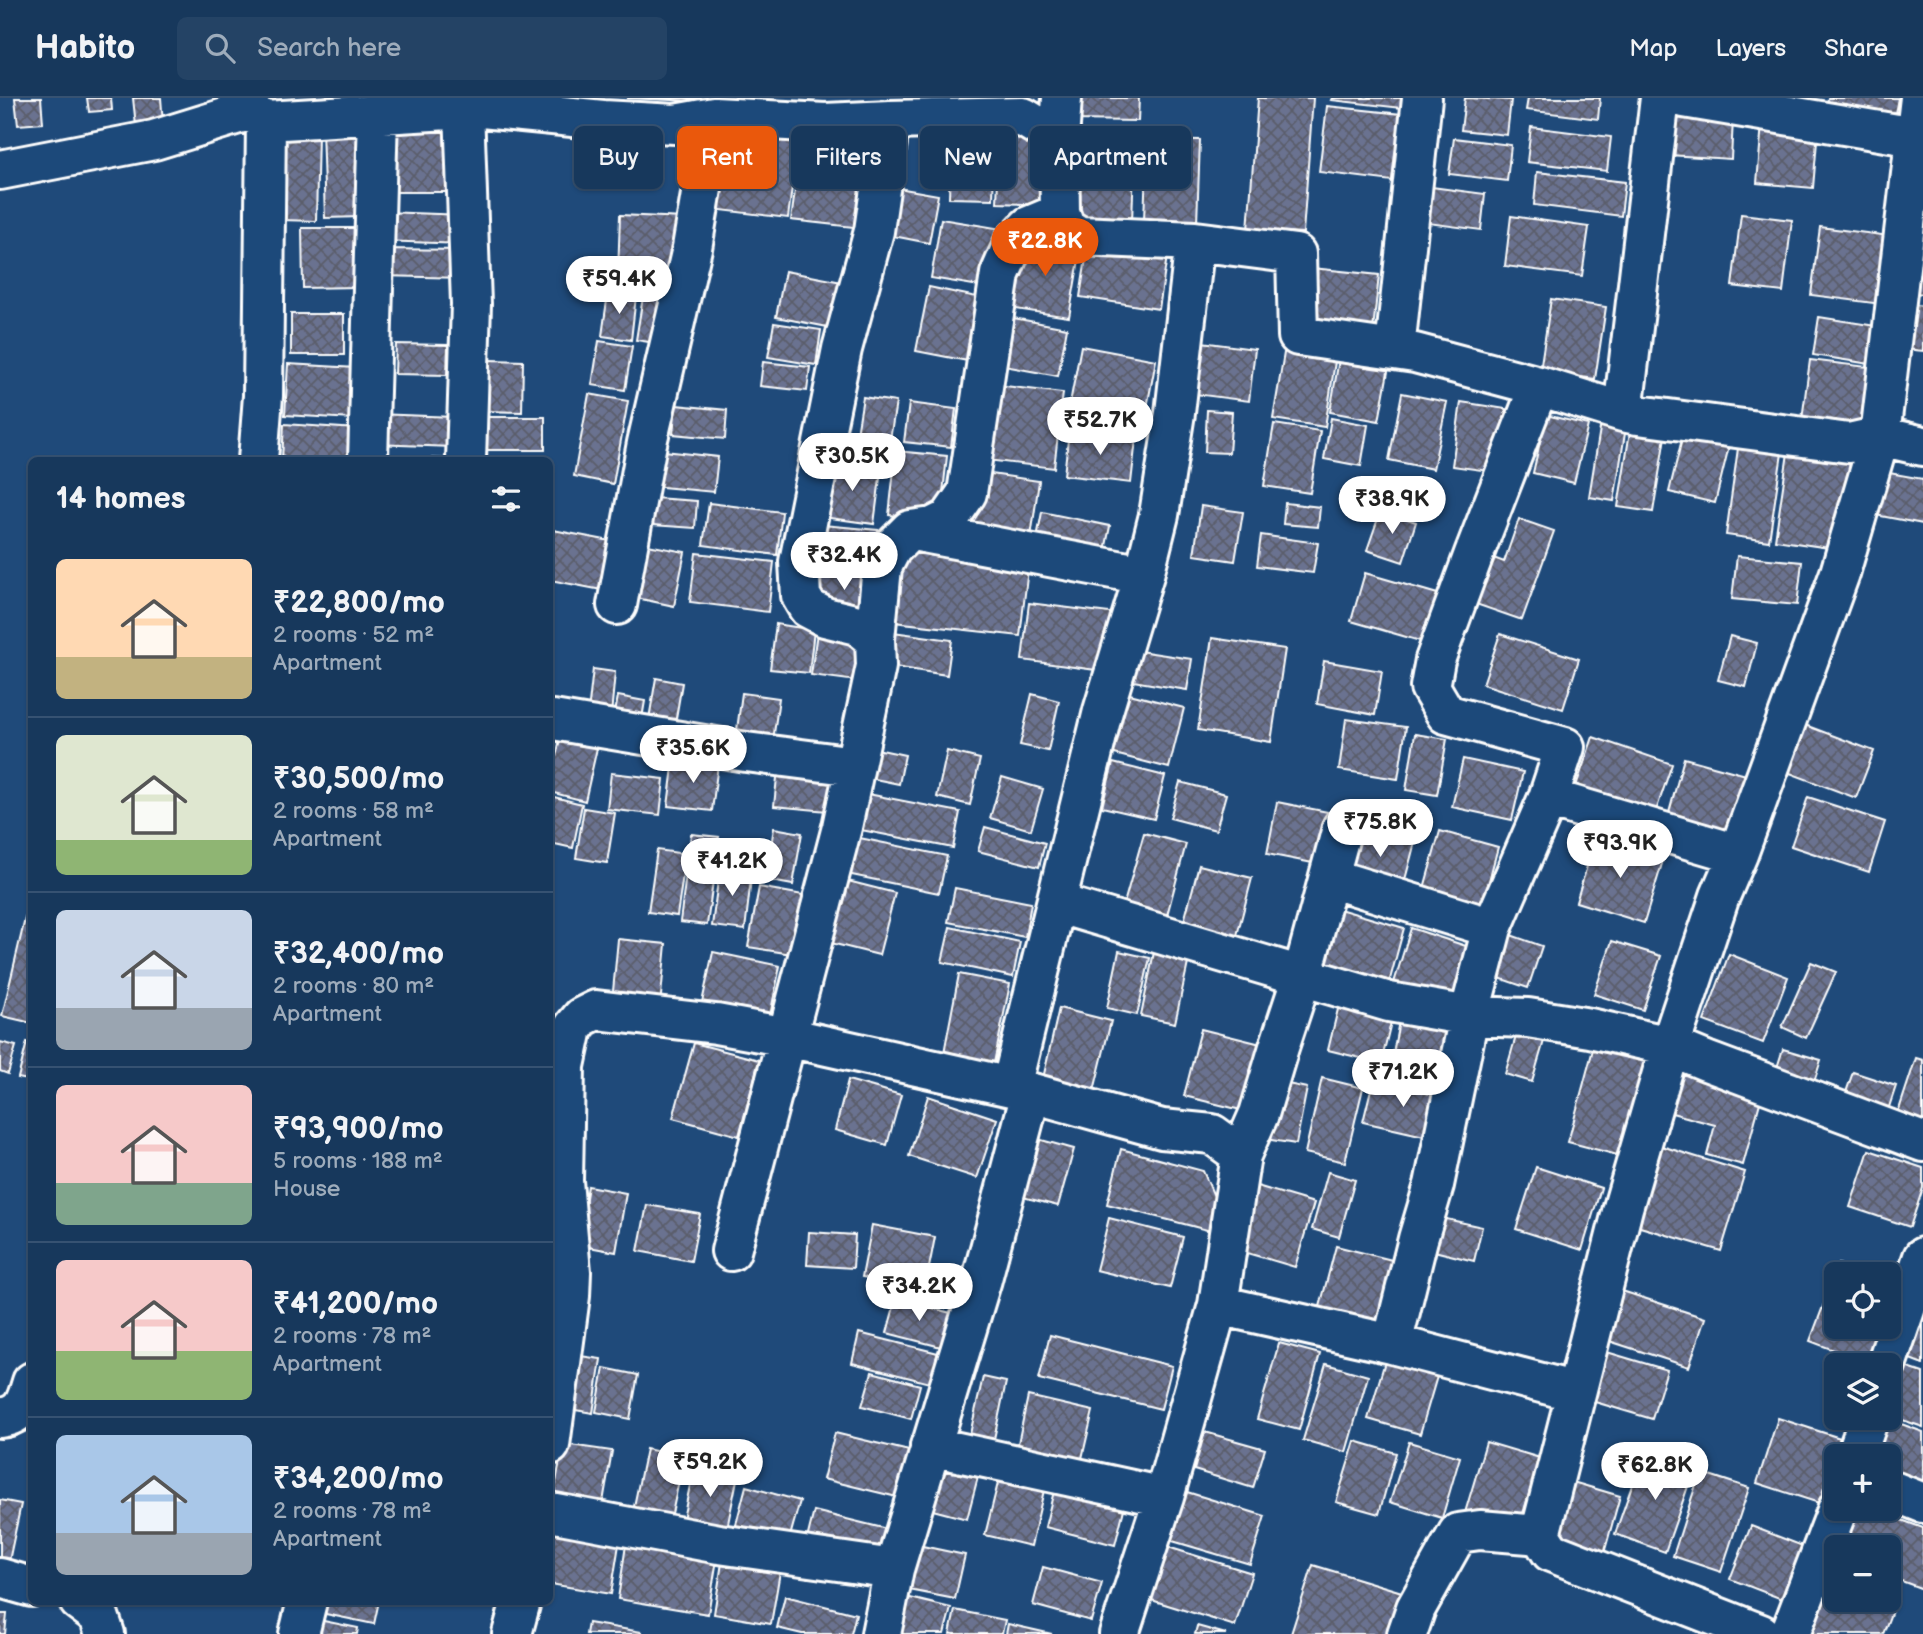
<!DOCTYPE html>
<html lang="en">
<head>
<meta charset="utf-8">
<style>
	:root { --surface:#17385c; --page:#244365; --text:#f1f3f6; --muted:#9eacbb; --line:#365272; --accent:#ea580c }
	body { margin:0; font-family:"Balsamiq Sans",sans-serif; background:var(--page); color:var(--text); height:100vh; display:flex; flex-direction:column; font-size:26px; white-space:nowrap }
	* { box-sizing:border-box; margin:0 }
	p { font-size:23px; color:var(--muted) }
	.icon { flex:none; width:38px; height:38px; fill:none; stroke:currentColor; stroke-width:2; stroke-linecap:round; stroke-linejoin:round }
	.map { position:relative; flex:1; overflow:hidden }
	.details { position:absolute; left:28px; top:359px; width:525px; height:1148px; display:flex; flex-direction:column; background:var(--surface); border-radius:10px; box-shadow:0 2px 5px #0004,0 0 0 2px var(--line) }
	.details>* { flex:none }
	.hud { position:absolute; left:574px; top:28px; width:665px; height:63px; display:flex; gap:14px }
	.controls { position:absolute; left:1824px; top:1164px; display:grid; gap:14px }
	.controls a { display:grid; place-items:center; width:77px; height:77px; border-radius:10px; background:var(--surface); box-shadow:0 2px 5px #0004,0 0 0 2px var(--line); font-size:35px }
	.price { position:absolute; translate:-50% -60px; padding:0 16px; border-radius:24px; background:#fff; color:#222; font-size:23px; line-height:46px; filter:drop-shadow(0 2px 4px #0008) }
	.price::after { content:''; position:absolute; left:50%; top:42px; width:21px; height:16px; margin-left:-10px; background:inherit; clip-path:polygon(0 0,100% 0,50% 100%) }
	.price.selected { background:var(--accent); color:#fff }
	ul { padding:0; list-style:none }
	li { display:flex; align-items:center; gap:21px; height:175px; padding:0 28px }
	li+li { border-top:2px solid var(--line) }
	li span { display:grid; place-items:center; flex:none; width:196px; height:140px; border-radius:10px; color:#555 }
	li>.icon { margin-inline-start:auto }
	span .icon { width:84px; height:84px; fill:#fffc; stroke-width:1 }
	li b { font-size:30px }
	h2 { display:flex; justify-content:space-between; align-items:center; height:84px; padding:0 28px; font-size:30px }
	.tag { padding:0 24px; border-radius:10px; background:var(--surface); box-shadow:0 2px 5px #0004,0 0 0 2px var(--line); font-size:24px; line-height:63px }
	.tag.selected { background:var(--accent); color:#fff }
	header { display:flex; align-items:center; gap:42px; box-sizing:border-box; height:98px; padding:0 35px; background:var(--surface); border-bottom:2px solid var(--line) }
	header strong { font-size:33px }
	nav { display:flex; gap:38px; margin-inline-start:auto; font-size:24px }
	.search { width:490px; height:63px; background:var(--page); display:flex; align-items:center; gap:18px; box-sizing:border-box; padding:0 24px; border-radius:10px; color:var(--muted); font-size:26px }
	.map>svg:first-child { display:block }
</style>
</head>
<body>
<header>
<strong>Habito</strong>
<div class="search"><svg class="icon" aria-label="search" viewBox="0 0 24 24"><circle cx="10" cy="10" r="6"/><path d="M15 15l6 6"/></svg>Search here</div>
<nav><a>Map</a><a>Layers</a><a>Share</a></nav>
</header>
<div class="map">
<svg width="1923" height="1536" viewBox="0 0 1923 1536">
	<defs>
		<pattern id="building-cross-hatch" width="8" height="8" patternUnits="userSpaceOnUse" patternTransform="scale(1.75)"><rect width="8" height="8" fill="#6b7290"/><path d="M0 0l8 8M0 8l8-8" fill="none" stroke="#5a5d6b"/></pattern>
	</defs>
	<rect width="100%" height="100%" fill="#1f4a7a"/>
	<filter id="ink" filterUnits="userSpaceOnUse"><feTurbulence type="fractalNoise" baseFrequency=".0143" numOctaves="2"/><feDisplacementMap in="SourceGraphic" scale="14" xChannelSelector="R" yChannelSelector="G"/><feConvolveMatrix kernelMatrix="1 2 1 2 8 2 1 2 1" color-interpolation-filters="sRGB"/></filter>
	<g filter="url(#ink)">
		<path fill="url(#building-cross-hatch)" stroke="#fff" stroke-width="2" d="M15,0H41L43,25L18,27Z
			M87,0H111L112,12L89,14Z
			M133,0H161L163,25L136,28Z
			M627,0H718V4Z
			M1071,0H1139L1138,23L1071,22Z
			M1258,0H1313L1303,135L1248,132Z
			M1332,0H1411L1410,11L1331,2Z
			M1465,0L1511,2L1507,37L1461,32Z
			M1528,0H1600L1598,21L1526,12Z
			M1828,0H1898L1892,31L1825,18Z
			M1327,8L1401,16L1392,83L1319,74Z
			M1672,17L1733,21L1731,61L1669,57Z
			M1762,25L1818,31L1813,90L1757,85Z
			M381,27H457V94H381Z
			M358,29L361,119L325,120L322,30Z
			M1531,29L1611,39L1607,73L1527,64Z
			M723,33L798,43L788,120L712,111Z
			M834,33L881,38L871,131L791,122L796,85L828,88Z
			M1000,34L1035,39L1051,63L1049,107L997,105Z
			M282,35H318L316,123L281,122Z
			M1079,36L1135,39L1132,124L1076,122Z
			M951,38L995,39L993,101L949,100Z
			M1454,40L1511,47L1507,83L1449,76Z
			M1147,41L1200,42L1197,125L1144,123Z
			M1537,74L1625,84L1621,118L1534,107Z
			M887,88L938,97L929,145L878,135Z
			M1424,88L1485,96L1481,132L1420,124Z
			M383,114L464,117L463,146L381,143Z
			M1741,116L1792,122L1783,194L1732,188Z
			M620,117L684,120L681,179L618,177Z
			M1511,118L1589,129L1582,178L1505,168Z
			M941,121L1002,131L992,190L931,180Z
			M1820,129L1890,138L1881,206L1811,197Z
			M302,130H358V189L303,190Z
			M1923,136V196L1916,195Z
			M1021,140L1081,150L1069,219L1009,210Z
			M1088,147L1167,158L1159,211L1080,199Z
			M382,151L465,152V180L381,178Z
			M1312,170L1379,177L1373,232L1307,226Z
			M785,173L842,184L833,230L776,219Z
			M929,189L986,201L973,264L916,253Z
			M608,195L636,198L631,242L602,238Z
			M643,199L669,204L662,246L636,242Z
			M1551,201L1606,209L1595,281L1540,273Z
			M1910,206L1923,208V253L1905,251Z
			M291,216H344V257H291Z
			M1008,219L1067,230L1058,278L999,267Z
			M1819,219L1876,228L1870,266L1813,257Z
			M774,225L821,232L816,267L768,259Z
			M599,243L632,248L625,292L592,287Z
			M1194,243L1255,251L1249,303L1187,295Z
			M396,246L448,247L447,277L395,276Z
			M1081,248L1156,262L1145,320L1070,305Z
			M1285,249L1336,257L1325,329L1273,321Z
			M1339,261L1389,268L1379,323L1330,314Z
			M488,262L523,263L522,314L486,313Z
			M1810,262L1868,269L1859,336L1801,329Z
			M763,264L810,269L807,293L760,288Z
			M288,266L356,270L353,321L285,317Z
			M988,286L1063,295L1054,370L978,361Z
			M1402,295L1447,304L1433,371L1389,362Z
			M589,296L628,303L613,386L574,378Z
			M863,299L896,304L889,348L856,342Z
			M1461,304L1506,311L1496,374L1452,368Z
			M909,305L956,311L951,349L904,344Z
			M676,307L727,312L725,341L673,336Z
			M1207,312L1232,314L1229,355L1205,354Z
			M375,316L454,319L453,349L374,346Z
			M1546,317L1588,327L1574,385L1533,375Z
			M1602,318L1627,323L1614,403L1589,399Z
			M480,319H545V352H480Z
			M1331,320L1368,327L1361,368L1324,361Z
			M284,326L356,331L353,362H282Z
			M1274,326L1320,333L1310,395L1264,388Z
			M1631,327L1666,332L1653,414L1618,409Z
			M1069,333L1136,341L1131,385L1064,377Z
			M1683,337L1729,348L1715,405L1669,394Z
			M1738,350L1782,355L1769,443L1726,437Z
			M655,352L718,359L714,394L652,388Z
			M896,353L947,358L940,422L889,417Z
			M1788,355L1850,365L1836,451L1775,442Z
			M393,359L449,361V362H393Z
			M829,365L881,372L874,426L822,419Z
			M1878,373L1923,381V426L1870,416Z
			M977,374L1039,383L1030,446L968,437Z
			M640,399L697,403L695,430L638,426Z
			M709,405L782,414L777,457L703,447Z
			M1285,405L1320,409L1318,429L1283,426Z
			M1201,408L1243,414L1235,463L1194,457Z
			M1381,412L1416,424L1403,464L1367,452Z
			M1042,414L1110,428L1104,458L1036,445Z
			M1519,421L1554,433L1522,522L1467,503L1483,456L1504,464Z
			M822,427L878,432L875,468L819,462Z
			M553,432L621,445L612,494L550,482V449Z
			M1261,437L1318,445L1313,475L1257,468Z
			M637,445L685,454L674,508L627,498Z
			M903,448L1029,462L1020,538L894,524Z
			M696,455L774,464L768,514L690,504Z
			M1737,458L1802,464L1797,507L1732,501Z
			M819,473L872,478L869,515L815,510Z
			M1365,475L1441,497L1427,545L1351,523Z
			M1029,505L1118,516L1111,574L1022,562Z
			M776,526L814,532L809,575L770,571Z
			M817,534L870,541L864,584L811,577Z
			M893,534L952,542L947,577L888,568Z
			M1500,536L1579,561L1563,611L1483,586Z
			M1730,538L1757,545L1746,589L1718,582Z
			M1212,540L1285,551L1271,644L1198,632Z
			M1126,551L1192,561L1187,592L1121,581Z
			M1324,563L1382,573L1375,617L1317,606Z
			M593,571L615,574L611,617L588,615Z
			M656,580L682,585L675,626L649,621Z
			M1118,593L1184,610L1169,670L1103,653Z
			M742,595L779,600L772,650L735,646Z
			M1032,596L1059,603L1048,653L1020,647Z
			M618,598L645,603L641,626L614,621Z
			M1346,621L1406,629L1398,681L1339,672Z
			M1805,627L1874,653L1856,700L1787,674Z
			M1415,636L1447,641L1437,697L1406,692Z
			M1593,639L1672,666L1655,716L1576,688Z
			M560,641L597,650L585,703L550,694V686Z
			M872,650L905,657L899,686L865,679Z
			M947,653L980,661L970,707L937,699Z
			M1684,660L1746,677L1729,739L1667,722Z
			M674,661L718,666L712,713L668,708Z
			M1463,661L1523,674L1512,722L1452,709Z
			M1113,665L1165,678L1154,721L1102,709Z
			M778,670L841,676L838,714L774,708Z
			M611,675L664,681L660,717L607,711Z
			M1002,679L1043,691L1031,732L990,720Z
			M1180,684L1226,696L1216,732L1170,720Z
			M863,695L960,714L953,750L856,731Z
			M550,698L582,706L573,750L550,745Z
			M1808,699L1885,724L1869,774L1791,748Z
			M1277,704L1333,715L1323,767L1267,756Z
			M584,710L615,715L607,765L576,760Z
			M985,729L1045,745L1039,769L978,753Z
			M1359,729L1415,744L1402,793L1346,778Z
			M774,730L802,735L793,787L765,782Z
			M1440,733L1498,749L1482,809L1423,794Z
			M1144,735L1186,746L1166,821L1123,809Z
			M691,736L719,739L707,827L680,824Z
			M850,738L947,758L939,795L842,775Z
			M1596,739L1664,759L1644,825L1576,804Z
			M657,752L686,756L677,818L648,814Z
			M720,767L752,772L745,832L712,828Z
			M1199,767L1252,780L1235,845L1182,831Z
			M836,780L895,795L879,857L819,842Z
			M759,789L803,797L792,856L748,849Z
			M955,790L1031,805L1025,839L948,824Z
			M32,791V925L2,918Z
			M1329,808L1404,830L1389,885L1313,863Z
			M950,829L1020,844L1013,879L942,864Z
			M1411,830L1475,851L1457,908L1393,888Z
			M1505,835L1542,848L1528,890L1490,877Z
			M618,841L666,846L660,908L612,904Z
			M1612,843L1661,858L1643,912L1594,896Z
			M1155,849L1190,856L1175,925L1141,918Z
			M1119,853L1150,860L1137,917L1107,910Z
			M713,854L780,868L769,923L701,909Z
			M1729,856L1788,879L1763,945L1704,923Z
			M1811,864L1836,874L1806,940L1782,929Z
			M959,876L1010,886L993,970L943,960Z
			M1339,907L1392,920L1381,965L1328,952Z
			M1059,910L1111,923L1093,997L1042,985Z
			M1399,923L1456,934L1445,989L1389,978Z
			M1519,928L1546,936L1532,984L1505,976Z
			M1201,931L1265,947L1249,1014L1184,998Z
			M1596,940L1654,956L1625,1059L1568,1044Z
			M0,944L16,948L8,976L0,973Z
			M27,944L32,945V983L18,980Z
			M694,945L759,962L739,1038L673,1020Z
			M1783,951L1821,962L1813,987L1775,976Z
			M1916,960L1923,962V1037L1894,1027Z
			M1853,974L1896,988L1885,1021L1842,1006Z
			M1683,976L1762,997L1743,1067L1707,1057L1715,1027L1672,1015Z
			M1322,980L1363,990L1345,1064L1305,1055Z
			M848,982L901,997L887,1047L835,1032Z
			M1373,983L1443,999L1433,1040L1363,1024Z
			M1283,985L1307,990L1296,1046L1271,1042Z
			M928,998L997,1021L977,1080L909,1058Z
			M1023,1037L1074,1051L1058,1108L1007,1095Z
			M1655,1046L1745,1074L1721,1153L1630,1126Z
			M1121,1051L1203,1073L1217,1105L1211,1133L1107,1106Z
			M1869,1052L1923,1070V1090L1910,1129L1850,1109Z
			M1536,1069L1601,1090L1582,1152L1516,1131Z
			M1328,1074L1355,1082L1339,1139L1312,1131Z
			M588,1088L626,1095L616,1154L578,1147Z
			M1257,1088L1314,1105L1295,1169L1237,1152Z
			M647,1107L700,1116L691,1163L638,1153Z
			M1433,1118L1482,1129L1474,1163L1426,1151Z
			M1109,1120L1183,1139L1170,1190L1096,1172Z
			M872,1127L935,1139L925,1190L862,1179Z
			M809,1134L855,1137L853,1170L807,1167Z
			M1336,1148L1392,1162L1374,1235L1317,1220Z
			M1839,1166L1865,1176H1836V1228H1888L1873,1267L1810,1243Z
			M1619,1192L1705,1220L1689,1269L1603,1241Z
			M896,1201L951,1215L941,1249L887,1235Z
			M1918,1220L1923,1222V1266L1902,1258Z
			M859,1235L938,1255L930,1285L852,1265Z
			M1050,1237L1172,1268L1161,1311L1039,1281Z
			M1279,1245L1320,1256L1299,1332L1257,1321Z
			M1600,1252L1667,1272L1652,1321L1585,1301Z
			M567,1256L601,1261L593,1315L558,1309Z
			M1386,1260L1438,1275L1420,1336L1368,1321Z
			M1326,1266L1368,1278L1346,1354L1303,1342Z
			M1902,1268L1923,1275V1329L1888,1317V1308Z
			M604,1270L638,1277L630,1321L596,1314Z
			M872,1274L920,1287L911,1321L862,1308Z
			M983,1279L1006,1284L994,1341L970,1336Z
			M1028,1298L1093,1313L1080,1369L1016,1355Z
			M1778,1320L1840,1340L1819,1405L1757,1385Z
			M1885,1320L1923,1334V1398L1888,1385V1358H1871Z
			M1205,1334L1265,1351L1253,1390L1194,1372Z
			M835,1335L909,1353L897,1399L823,1381Z
			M1355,1343L1396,1355L1379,1416L1336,1404Z
			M1409,1344L1460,1359L1442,1420L1390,1404Z
			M1486,1344L1540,1360L1517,1435L1464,1418Z
			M563,1346L612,1353L603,1404L554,1395Z
			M646,1351L684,1359L670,1425L632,1418Z
			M1644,1353L1694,1371L1665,1454L1615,1436Z
			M943,1361L980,1371L967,1421L929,1411Z
			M695,1363L739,1372L725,1440L681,1431Z
			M1700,1374L1749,1390L1721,1474L1673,1458Z
			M1000,1377L1045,1388L1031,1448L985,1437Z
			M1559,1380L1620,1398L1603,1459L1559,1442L1567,1412L1552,1408Z
			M746,1388L800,1403L787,1449L734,1434Z
			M1174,1390L1265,1418L1250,1466L1159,1439Z
			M1054,1393L1124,1411L1115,1447L1045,1429Z
			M0,1402L21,1406L8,1468L0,1466Z
			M1852,1410H1869L1923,1430V1491L1888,1478V1449H1838Z
			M814,1413L891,1432L882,1465L806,1445Z
			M1751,1428L1808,1450L1787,1503L1730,1481Z
			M550,1429L620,1440L611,1496L550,1486Z
			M627,1440L718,1455L708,1516L618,1501Z
			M913,1446L965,1457L955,1501L904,1491Z
			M1158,1446L1252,1475L1235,1528L1142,1499Z
			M723,1458L781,1468L771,1526L714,1516Z
			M1313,1467L1415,1498L1403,1536H1291Z
			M1043,1469L1102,1485L1091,1523L1033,1507Z
			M1830,1479L1836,1482V1502H1886L1895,1505L1883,1536H1806Z
			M898,1497L951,1510L944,1536H888Z
			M785,1498L856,1516L851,1536H802L777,1530Z
			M314,1503H379L374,1526L311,1513Z
			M955,1512L1005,1522L1002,1536H950Z
			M0,1516H7L5,1536H0Z
			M314,1521L358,1530L357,1536H311Z
			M588,1525L642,1534V1536H586Z
			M1008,1526L1052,1536H1006Z
			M1197,1528L1226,1536H1195Z"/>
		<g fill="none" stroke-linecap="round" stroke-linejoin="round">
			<g stroke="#fff" stroke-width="44">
				<path id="street" d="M238,0L248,13L266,23L482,10L603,22L675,26L714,19L825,25L890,22L1023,19L1059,41L1060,115L1065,129L1079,138L1195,143L1296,156L1298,238L1415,255L1539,288L1623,314L1638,317L1849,345L1880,338L1923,348
					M1684,0L1915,39
					M464,11L471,206L466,362
					M1059,41L1062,0
					M0,72L154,42L248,13
					M1395,251L1422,0
					M1623,314L1660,0
					M258,362L263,298L266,23
					M368,362L378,17
					M913,433L1144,477
					M617,507L647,345L692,150L714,19
					M875,541L882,469L892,450L910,432L933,429L949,421L967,395L1000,176L1014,144L1029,128L1060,115
					M553,622L746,654L855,668
					M1548,700L1738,756
					M1330,780L1492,830
					M1056,805L1389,904L1469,918L1492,830L1548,700L1565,649L1446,616L1430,589L1435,562L1474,456L1539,288
					M1241,1057L1259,1016L1279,949L1302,879L1342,730
					M731,1153L842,729L876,568L875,541L858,527L825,519L808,510L801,498L799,464L842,251L874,133L890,22
					M1218,1207L1392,1246L1576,1294
					M1392,1246L1418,1141L1434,1087L1469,918L1528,920L1590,930L1670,948L1706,963L1923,1044
					M1886,1267L1923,1159
					M0,1320C23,1317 26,1304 32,1284
					M550,1347L570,1198L571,1174L563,1083L565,968L573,930L582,919L596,912L716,926L787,939L1011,989
					M930,1348L1164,1399
					M1856,1358L1869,1320
					M1888,1391L1923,1405
					M550,1414L719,1446L894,1471
					M0,1480L32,1489
					M79,1503L99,1518L105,1536
					M299,1536L307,1503
					M512,1536L521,1503
					M881,1536L894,1471L982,1181L1031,995
					M1119,1536L1164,1399L1218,1207L1241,1057L1212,1036L1162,1031L1011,989L1103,613L1144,477L1159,417L1175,315L1195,143
					M1407,1536L1416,1510L1458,1435L1480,1432L1540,1437
					M1761,1536L1551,1454L1540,1437L1623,1110L1670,948L1720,798L1738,756L1840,475L1880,338L1920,0
					M1790,1536L1838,1410"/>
			</g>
			<use href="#street" stroke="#1f4a7a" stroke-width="38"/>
		</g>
	</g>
</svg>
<div class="controls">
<a><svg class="icon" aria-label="locate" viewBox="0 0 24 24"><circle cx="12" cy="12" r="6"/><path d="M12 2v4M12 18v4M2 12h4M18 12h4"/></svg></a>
<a><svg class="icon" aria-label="layers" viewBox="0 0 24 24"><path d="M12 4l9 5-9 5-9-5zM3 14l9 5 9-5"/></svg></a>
<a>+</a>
<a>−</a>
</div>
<b class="price selected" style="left:1045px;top:180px">₹22.8K</b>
<b class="price" style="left:619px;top:218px">₹59.4K</b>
<b class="price" style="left:1100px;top:359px">₹52.7K</b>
<b class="price" style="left:852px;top:395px">₹30.5K</b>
<b class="price" style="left:1392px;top:438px">₹38.9K</b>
<b class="price" style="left:844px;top:494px">₹32.4K</b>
<b class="price" style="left:693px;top:687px">₹35.6K</b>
<b class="price" style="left:1380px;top:761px">₹75.8K</b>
<b class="price" style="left:1620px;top:782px">₹93.9K</b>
<b class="price" style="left:732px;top:800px">₹41.2K</b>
<b class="price" style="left:1403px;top:1011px">₹71.2K</b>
<b class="price" style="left:919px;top:1225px">₹34.2K</b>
<b class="price" style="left:710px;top:1401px">₹59.2K</b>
<b class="price" style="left:1655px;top:1404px">₹62.8K</b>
<div class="hud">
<a class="tag">Buy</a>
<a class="tag selected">Rent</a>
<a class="tag">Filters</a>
<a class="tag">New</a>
<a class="tag">Apartment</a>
</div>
<section class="details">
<h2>14 homes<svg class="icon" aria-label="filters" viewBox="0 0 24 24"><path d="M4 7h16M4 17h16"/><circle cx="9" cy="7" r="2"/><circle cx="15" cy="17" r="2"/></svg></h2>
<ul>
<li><span style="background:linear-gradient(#ffd9b3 70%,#c2b280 0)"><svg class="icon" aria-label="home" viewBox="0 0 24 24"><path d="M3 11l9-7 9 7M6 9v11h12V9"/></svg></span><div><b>₹22,800/mo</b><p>2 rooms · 52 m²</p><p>Apartment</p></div></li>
<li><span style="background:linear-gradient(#dfe7d0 75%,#8fb573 0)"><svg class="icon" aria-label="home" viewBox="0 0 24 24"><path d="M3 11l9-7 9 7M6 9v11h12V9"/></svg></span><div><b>₹30,500/mo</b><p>2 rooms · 58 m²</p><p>Apartment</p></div></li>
<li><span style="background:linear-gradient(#c9d6e8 70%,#9aa5b1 0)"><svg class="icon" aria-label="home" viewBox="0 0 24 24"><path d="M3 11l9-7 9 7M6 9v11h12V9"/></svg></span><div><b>₹32,400/mo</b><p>2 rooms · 80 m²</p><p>Apartment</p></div></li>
<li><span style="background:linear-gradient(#f6c9c9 70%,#7fa58c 0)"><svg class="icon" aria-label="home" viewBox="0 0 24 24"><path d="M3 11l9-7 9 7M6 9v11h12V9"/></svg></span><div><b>₹93,900/mo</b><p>5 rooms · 188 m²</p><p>House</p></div></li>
<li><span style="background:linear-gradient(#f6c9c9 65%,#8fb573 0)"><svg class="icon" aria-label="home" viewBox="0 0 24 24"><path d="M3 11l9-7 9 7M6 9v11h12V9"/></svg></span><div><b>₹41,200/mo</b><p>2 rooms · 78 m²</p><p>Apartment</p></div></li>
<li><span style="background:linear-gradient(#a9c7e8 70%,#9aa5b1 0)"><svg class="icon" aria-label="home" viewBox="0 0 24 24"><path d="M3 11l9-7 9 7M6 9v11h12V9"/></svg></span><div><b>₹34,200/mo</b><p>2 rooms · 78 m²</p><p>Apartment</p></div></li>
</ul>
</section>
</div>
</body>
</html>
